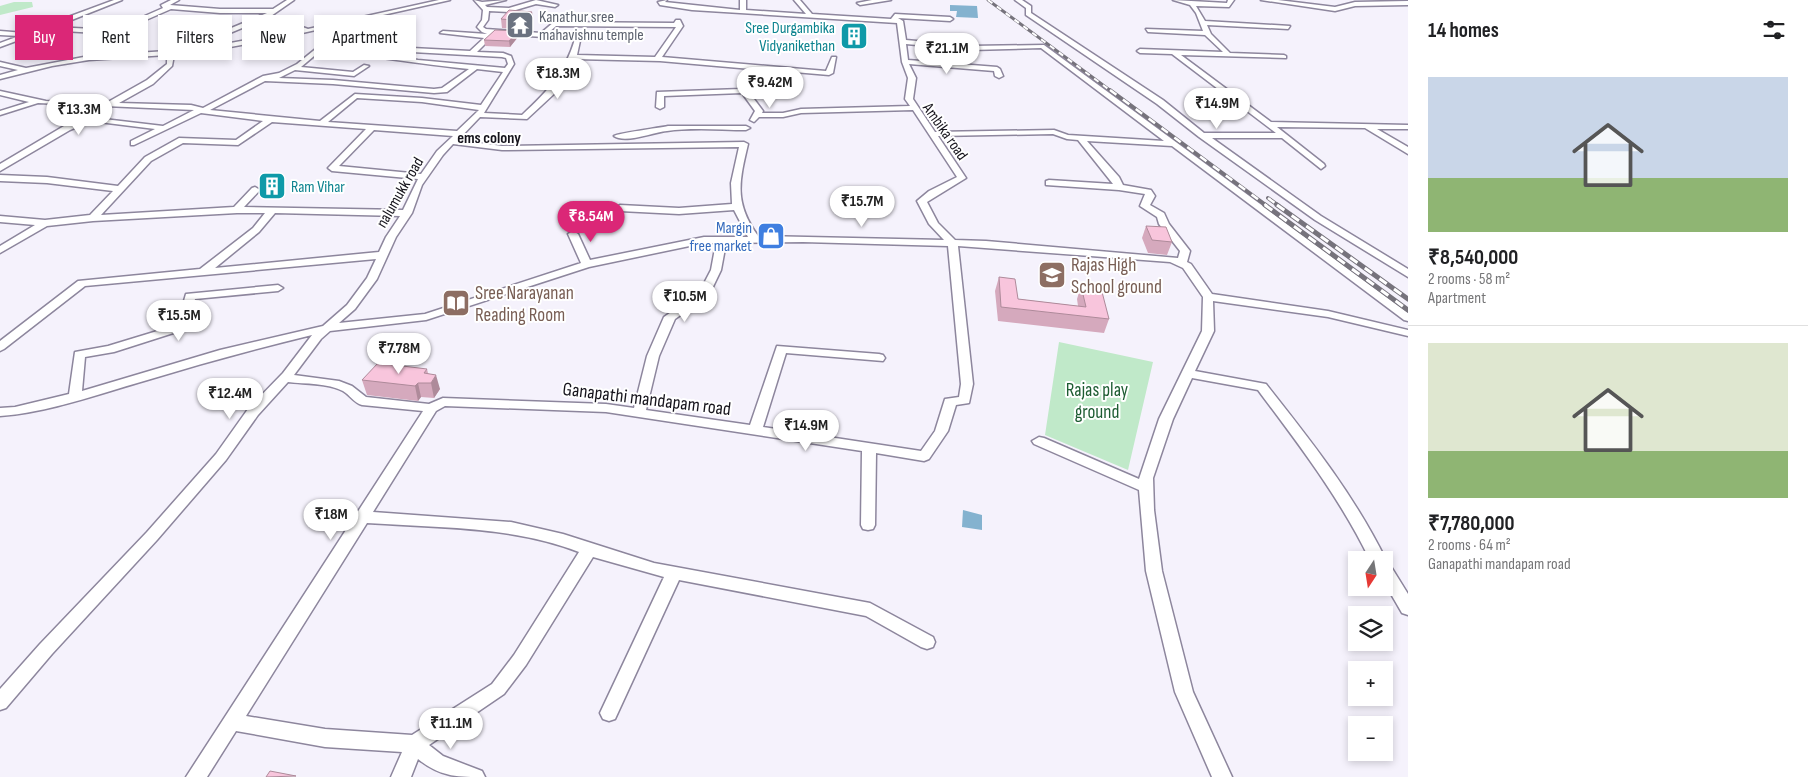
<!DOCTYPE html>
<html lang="en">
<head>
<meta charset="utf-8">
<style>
	:root { --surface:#fff; --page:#f6f6f6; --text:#202124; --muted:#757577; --line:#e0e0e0; --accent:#db2777 }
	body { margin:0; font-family:"Sofia Sans Condensed",sans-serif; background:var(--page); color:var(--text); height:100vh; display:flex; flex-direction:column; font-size:19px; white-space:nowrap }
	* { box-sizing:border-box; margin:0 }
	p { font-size:16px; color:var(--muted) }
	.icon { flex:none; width:28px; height:28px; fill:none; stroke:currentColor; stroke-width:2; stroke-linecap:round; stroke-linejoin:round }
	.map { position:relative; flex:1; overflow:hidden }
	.panel { display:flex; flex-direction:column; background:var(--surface); width:400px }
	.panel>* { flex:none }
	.guide { position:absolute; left:15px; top:15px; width:475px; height:45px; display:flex; gap:10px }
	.needle { width:32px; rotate:192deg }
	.buttons { position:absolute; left:1348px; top:551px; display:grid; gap:10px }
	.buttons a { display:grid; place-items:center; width:45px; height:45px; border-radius:0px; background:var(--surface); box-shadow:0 2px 8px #0003; font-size:25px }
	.price { position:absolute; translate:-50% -42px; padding:0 11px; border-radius:18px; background:#fff; color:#222; font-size:16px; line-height:32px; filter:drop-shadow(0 1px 2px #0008) }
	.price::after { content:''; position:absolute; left:50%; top:30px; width:15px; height:11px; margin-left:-8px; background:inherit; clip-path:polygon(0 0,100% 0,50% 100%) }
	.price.current { background:var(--accent); color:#fff }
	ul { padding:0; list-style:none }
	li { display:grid; align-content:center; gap:10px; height:265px; padding:0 20px }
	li+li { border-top:1px solid var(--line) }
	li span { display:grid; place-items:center; height:155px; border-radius:0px; color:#555 }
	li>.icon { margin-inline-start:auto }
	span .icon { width:90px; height:90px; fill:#fffc; stroke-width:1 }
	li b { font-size:21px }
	h2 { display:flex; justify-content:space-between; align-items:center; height:60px; padding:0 20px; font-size:21px }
	.pill { padding:0 18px; border-radius:0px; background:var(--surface); box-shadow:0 2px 8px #0003; font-size:18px; line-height:45px }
	.pill.current { background:var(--accent); color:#fff }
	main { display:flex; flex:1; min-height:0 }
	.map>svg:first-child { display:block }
</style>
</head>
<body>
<main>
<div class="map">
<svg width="1408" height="777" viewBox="0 0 1408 777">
	<rect width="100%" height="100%" fill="#f5f2fc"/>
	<path fill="#c0e9c9" d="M14,2H32L33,7L0,15V6Z
		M1059,342L1153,362L1128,470L1045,435Z"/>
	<path fill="#84b2cf" d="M950,5L977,6L978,18L956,17L957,11H950Z
		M963,510L982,515V530L962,527Z"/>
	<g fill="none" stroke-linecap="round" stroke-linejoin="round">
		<g stroke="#8d869d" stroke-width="3">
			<path id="minor" d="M114,0H122L54,27L113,30L163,8L161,5L171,0H179L170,5L220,9H273L287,0H294L271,16L308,29L439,0H450L280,38L292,50L289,52L274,39L198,53L174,55L172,66L153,84L119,103L191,105L203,108L263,76L279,73L297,64L323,43L326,45L324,47L418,60L505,68L508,64L506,58L502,57L412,52L409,50L412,48L470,51L484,38L440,33L443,31L487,34L482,32L477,27L482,20L483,10L474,0L482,2L506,0L485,5L487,7L509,8L536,0L558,5L555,7L536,4L509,12L489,11L488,20L483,27L486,29L541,33L554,22L674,23L676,20H680L683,26L662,57L826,71L832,57H836L833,73L829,75L758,69L748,91L763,111L762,113H783L801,109L910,106L905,99L908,78L902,62L897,23L692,10L660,5L658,2L667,0L665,2L740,10V0H746V10L806,14L794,0H800L812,14L891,19L895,14L950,17L953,19L950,21L898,18L903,21L906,40L971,46L1044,45L1408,313V321L1404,320L1172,146L1087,141L1119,177L1123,185L1151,190L1155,196L1150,205L1164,213L1169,224L1190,251L1187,262L1191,264L1212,294L1328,311L1408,330V336L1328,317L1213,301L1214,331L1195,371L1266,384C1311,441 1354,495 1386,560L1384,563L1390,565L1408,594V615L1402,613L1384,582V560H1370C1340,498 1299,445 1258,390L1192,378L1173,419L1153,478L1154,510L1162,571L1193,692L1232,777H1212L1175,692L1146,571L1139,490L1034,444L1032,441L1039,437L1044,438L1139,479L1159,419L1202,331L1203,297L1183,268L1170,262L958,246L973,384L969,403L956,405L948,431L929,459L924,461L876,453L875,525L873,529L868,530L863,529L861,525L862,451L606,412L445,406L436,411L373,512L511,522L563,534L654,563L870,603L933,637L935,642L933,647L927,649L921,647L866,616L679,580L615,719L609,721L603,719L600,713L664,577L593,557L526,665L504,694L429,745L443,756L482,771L485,777C456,777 441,777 418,759L411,777H391L402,752L325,747L236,731L207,777H186L423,411L362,405C354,403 350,395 343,391C328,383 305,384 288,382L258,415L226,460L157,540L52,654L6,708L0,710V689L40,644L147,532L216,454L248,409L283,373L312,335C255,349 200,364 144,381C99,394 46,413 0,416V408L15,407L69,394L75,352L108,346L177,325L186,294L278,285L283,288L278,291L195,299L186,329L114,352L85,357L82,391L220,350L323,326L347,305L367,278L376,259L85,286L4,349L0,351V341L78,281L200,269L253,228L265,213H237L93,221L47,226L0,253V246L35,225L0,222V216L45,220L90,215L113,191L47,183L0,181V175L47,177L118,186L145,157L179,138L236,140L263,121L201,113L134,145H131V141L155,129L91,121L70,130L0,171V164L64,126L87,117L163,126L194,110L38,103L0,115V111L29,102L0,95V91L46,101L108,102L147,80L167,64V55L89,60L52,66L0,79V75L18,70L0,66V62L26,68L89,56L198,49L301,30L266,18L230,33L178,30L176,27L229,29L267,13H220L171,9L114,34L46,30L0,47V43L19,36L0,35V31L25,33ZM556,26L676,27L655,57L577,55L581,36L548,33ZM495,34L575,39C565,73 548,91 522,115L484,113L514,64L511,56L503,53L477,52ZM906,44L971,50L1041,48L1164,141L1068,135L1054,130L935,132L913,99L916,78L909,64L994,71L995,76L999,78L1003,76L1000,69L997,67L908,60ZM320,51C370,55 419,64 469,69L442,88L434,89L333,80L279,78L295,70L354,76L369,66L364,65L353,72L301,67ZM575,59L660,61L751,69L741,89L657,92L656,107L660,109L664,107V96L742,93L755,111L750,120L754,122L759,117H783L801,113L913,110L957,177L929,191L917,201L929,224L944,240L758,236C734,203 739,182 748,144L744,142L502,146L458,140L480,117L527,119L555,93ZM477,69L503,72L481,105L422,98L355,94L320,121L210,110L265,81L333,84L434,93L447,92ZM357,98L422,102L479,110L457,131L328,122ZM272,122L366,129L328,168L332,171L418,179L403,210L244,207L260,190L255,187L252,188L234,207L101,215L151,161L183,143L238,145ZM374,130L453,136L437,151L421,174L339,166ZM1053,134L1067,139L1078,140L1113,184L1049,180L1046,181V185L1119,190L1145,194L1140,206L1157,217L1159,224L1180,251L1178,258L986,241L955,240L938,223L927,202L966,178L938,136ZM453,144L502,150L739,147L731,183L732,204L679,208L620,205L615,208L620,211L679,214L734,210L748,237H704L590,260L578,234L573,231L568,234L581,263L425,314L339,323L355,309L377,279L396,237L412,213L422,185L443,155ZM275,213L400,216L386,237L379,252L215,268L259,232ZM803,242L948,246L961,384L959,397L945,399L935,431L921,451L763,427L786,353L883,361L885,358L883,355L879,354L777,346L750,425L646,410L659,356L675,319L709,295L721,270L726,243ZM704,243H716L711,270L699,293L664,317L647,356L634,408L606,404L443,398L429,404L366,397L352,386L339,381L294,375L321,339L330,331L426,320L589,267ZM367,523C439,528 512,526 579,552L514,655L492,684L412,735L325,729L246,716Z
				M872,0H891L860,5L857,3Z
				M1015,0H1022L1031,6V13L1163,100L1204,133H1276L1172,54L1140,53L1137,51L1140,49L1223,52L1205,35L1148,32L1146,29L1203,31L1196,13L1190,5L1173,0L1227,3L1228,0H1234L1229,7L1196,6L1205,21L1290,26L1288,29L1207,25L1211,34L1230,53L1284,55L1286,56V58L1181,55L1271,122L1408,125V129H1377L1408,147V154L1365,128L1277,127L1324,164L1325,166L1321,169L1282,138H1212L1321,216L1408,269V277L1315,220L1199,137L1157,104L1026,15V8Z
				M1261,0H1278L1335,7L1355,2L1408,1V5L1355,6L1335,11Z
				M668,126H746L750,128L746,130C720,130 693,127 667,131C654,132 625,144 614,136C618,133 659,128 668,126Z"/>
		</g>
		<use href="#minor" fill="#fff" fill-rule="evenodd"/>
		<g stroke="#76737c" stroke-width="3">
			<path id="rail-far2" d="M988,0L1111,91"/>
		</g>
		<g stroke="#76737c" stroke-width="4">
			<path id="rail-far1" d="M1110,90L1267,206
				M1268,198L1279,206"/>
		</g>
		<g stroke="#76737c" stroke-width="5">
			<path id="rail" d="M1265,205L1408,310
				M1277,205L1408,299"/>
		</g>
		<use href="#rail-far2" stroke="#fff" stroke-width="2" stroke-dasharray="5.5" stroke-linecap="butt"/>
		<use href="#rail-far1" stroke="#fff" stroke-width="2.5" stroke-dasharray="8" stroke-linecap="butt"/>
		<use href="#rail" stroke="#fff" stroke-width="3" stroke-dasharray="9" stroke-linecap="butt"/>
	</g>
	<path fill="#d5a9bd" d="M532,12L533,21L525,30L502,28L501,19Z
		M518,37L510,47L485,46L484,40Z
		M1146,226L1172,242L1167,255L1148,253L1142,238Z
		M999,277L1018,299L1078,306L1077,299L1081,286L1109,319L1104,333L998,321L995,291Z
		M427,369L428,373L440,389L434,398L421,397L418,401L367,395L362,380Z"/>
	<path fill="#ae8a9a" d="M532,12L533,21L525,30L524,21Z
		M518,31V37L510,47L509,41Z
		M436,375L440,389L434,398L431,383Z
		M418,383L421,397L418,401L415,386Z"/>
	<path fill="#f8c5dc" stroke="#ae8a9a" d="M509,10L532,12L524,21L501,19Z
		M495,30L518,31L509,41L484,40Z
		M1146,226L1166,227L1172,242L1152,240Z
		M999,277L1015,279L1018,299L1086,307L1081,286L1101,288L1109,319L1001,307Z
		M378,363L427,369L424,373L436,375L431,383H418L415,386L362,380Z
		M270,771L296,776L266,777Z"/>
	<defs>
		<g id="temple-square" transform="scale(1.4375)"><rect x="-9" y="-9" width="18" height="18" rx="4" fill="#6b7280" stroke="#fff"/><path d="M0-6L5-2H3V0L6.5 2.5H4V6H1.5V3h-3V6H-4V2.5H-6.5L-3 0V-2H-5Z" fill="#fff"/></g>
		<g id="building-square" transform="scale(1.4375)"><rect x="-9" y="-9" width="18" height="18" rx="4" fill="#0f9aa8" stroke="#fff"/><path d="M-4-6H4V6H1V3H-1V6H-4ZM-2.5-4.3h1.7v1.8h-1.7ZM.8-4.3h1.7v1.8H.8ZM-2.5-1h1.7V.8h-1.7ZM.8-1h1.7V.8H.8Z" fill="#fff"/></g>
		<g id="shop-square" transform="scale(1.4375)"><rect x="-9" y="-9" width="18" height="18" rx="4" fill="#3f7fe0" stroke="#fff"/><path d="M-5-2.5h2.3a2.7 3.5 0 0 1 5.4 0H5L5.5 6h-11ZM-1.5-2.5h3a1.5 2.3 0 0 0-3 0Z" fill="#fff"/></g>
		<g id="school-square" transform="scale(1.4375)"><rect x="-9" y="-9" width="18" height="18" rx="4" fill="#8d6e63" stroke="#fff"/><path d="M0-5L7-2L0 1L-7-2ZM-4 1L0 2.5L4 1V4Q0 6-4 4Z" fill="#fff"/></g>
		<g id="library-square" transform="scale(1.4375)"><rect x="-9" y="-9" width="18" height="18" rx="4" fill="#8d6e63" stroke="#fff"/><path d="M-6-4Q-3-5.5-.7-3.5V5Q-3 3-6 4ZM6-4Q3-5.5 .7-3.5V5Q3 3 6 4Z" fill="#fff"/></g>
	</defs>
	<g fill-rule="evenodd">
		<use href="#temple-square" x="520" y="25"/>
		<use href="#building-square" x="854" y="36"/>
		<use href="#building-square" x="272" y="186"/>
		<use href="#shop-square" x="771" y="236"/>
		<use href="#school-square" x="1052" y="275"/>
		<use href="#library-square" x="456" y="303"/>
	</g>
	<g text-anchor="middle" stroke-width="4" stroke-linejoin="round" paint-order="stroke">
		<g font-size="16" fill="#5b616d" stroke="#fff" text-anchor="start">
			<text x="539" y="22">Kanathur sree<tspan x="539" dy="18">mahavishnu temple</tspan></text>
		</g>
		<g font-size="16" fill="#0d838f" stroke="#fff" text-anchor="end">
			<text x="835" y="33">Sree Durgambika<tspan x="835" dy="18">Vidyanikethan</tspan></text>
			<text x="291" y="192" text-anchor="start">Ram Vihar</text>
		</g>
		<g font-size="16" fill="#16141c" stroke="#fff">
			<text transform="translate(946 131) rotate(55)" y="6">Ambika road</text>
			<text transform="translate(399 192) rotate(-60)" y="6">nalumukk road</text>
		</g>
		<g font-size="16" font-weight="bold" fill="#16141c" stroke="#fff">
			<text x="489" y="143">ems colony</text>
		</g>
		<g font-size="16" fill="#366cbe" stroke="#fff" text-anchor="end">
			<text x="752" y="233">Margin<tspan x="752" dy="18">free market</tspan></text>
		</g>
		<g font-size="19" fill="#785e54" stroke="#fff" text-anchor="start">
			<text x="1071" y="271">Rajas High<tspan x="1071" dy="22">School ground</tspan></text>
			<text x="475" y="299">Sree Narayanan<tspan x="475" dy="22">Reading Room</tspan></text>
		</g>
		<g font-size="19" fill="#1d5c32" stroke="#fff">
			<text x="1097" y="396">Rajas play<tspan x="1097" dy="22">ground</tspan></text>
		</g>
		<g font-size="19" fill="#16141c" stroke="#fff">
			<text transform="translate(647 398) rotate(7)" y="7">Ganapathi mandapam road</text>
		</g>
	</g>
</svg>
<div class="buttons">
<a><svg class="needle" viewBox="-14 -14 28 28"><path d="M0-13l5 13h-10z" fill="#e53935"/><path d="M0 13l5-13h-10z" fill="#757577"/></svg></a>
<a><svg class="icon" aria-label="layers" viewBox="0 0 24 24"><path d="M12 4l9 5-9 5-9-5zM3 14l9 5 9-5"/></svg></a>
<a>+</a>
<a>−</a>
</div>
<b class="price" style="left:947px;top:75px">₹21.1M</b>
<b class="price" style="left:558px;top:100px">₹18.3M</b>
<b class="price" style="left:770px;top:109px">₹9.42M</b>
<b class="price" style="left:1217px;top:130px">₹14.9M</b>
<b class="price" style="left:79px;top:136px">₹13.3M</b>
<b class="price" style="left:862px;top:228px">₹15.7M</b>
<b class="price current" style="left:591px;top:243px">₹8.54M</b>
<b class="price" style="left:685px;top:323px">₹10.5M</b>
<b class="price" style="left:179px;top:342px">₹15.5M</b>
<b class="price" style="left:399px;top:375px">₹7.78M</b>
<b class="price" style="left:230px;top:420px">₹12.4M</b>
<b class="price" style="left:806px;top:452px">₹14.9M</b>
<b class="price" style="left:331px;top:541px">₹18M</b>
<b class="price" style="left:451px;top:750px">₹11.1M</b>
<div class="guide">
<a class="pill current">Buy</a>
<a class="pill">Rent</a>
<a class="pill">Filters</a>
<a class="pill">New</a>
<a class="pill">Apartment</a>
</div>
</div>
<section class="panel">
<h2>14 homes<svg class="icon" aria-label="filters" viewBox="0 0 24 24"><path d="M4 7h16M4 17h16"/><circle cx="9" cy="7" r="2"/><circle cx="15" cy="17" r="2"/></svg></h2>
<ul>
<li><span style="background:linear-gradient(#c9d6e8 65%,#8fb573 0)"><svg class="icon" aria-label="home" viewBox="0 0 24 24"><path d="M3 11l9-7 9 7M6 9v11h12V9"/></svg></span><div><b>₹8,540,000</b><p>2 rooms · 58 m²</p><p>Apartment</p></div></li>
<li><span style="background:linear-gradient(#dfe7d0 70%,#8fb573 0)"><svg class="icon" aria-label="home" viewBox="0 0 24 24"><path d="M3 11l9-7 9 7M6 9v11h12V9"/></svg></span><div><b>₹7,780,000</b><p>2 rooms · 64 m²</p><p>Ganapathi mandapam road</p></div></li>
</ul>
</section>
</main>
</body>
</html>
